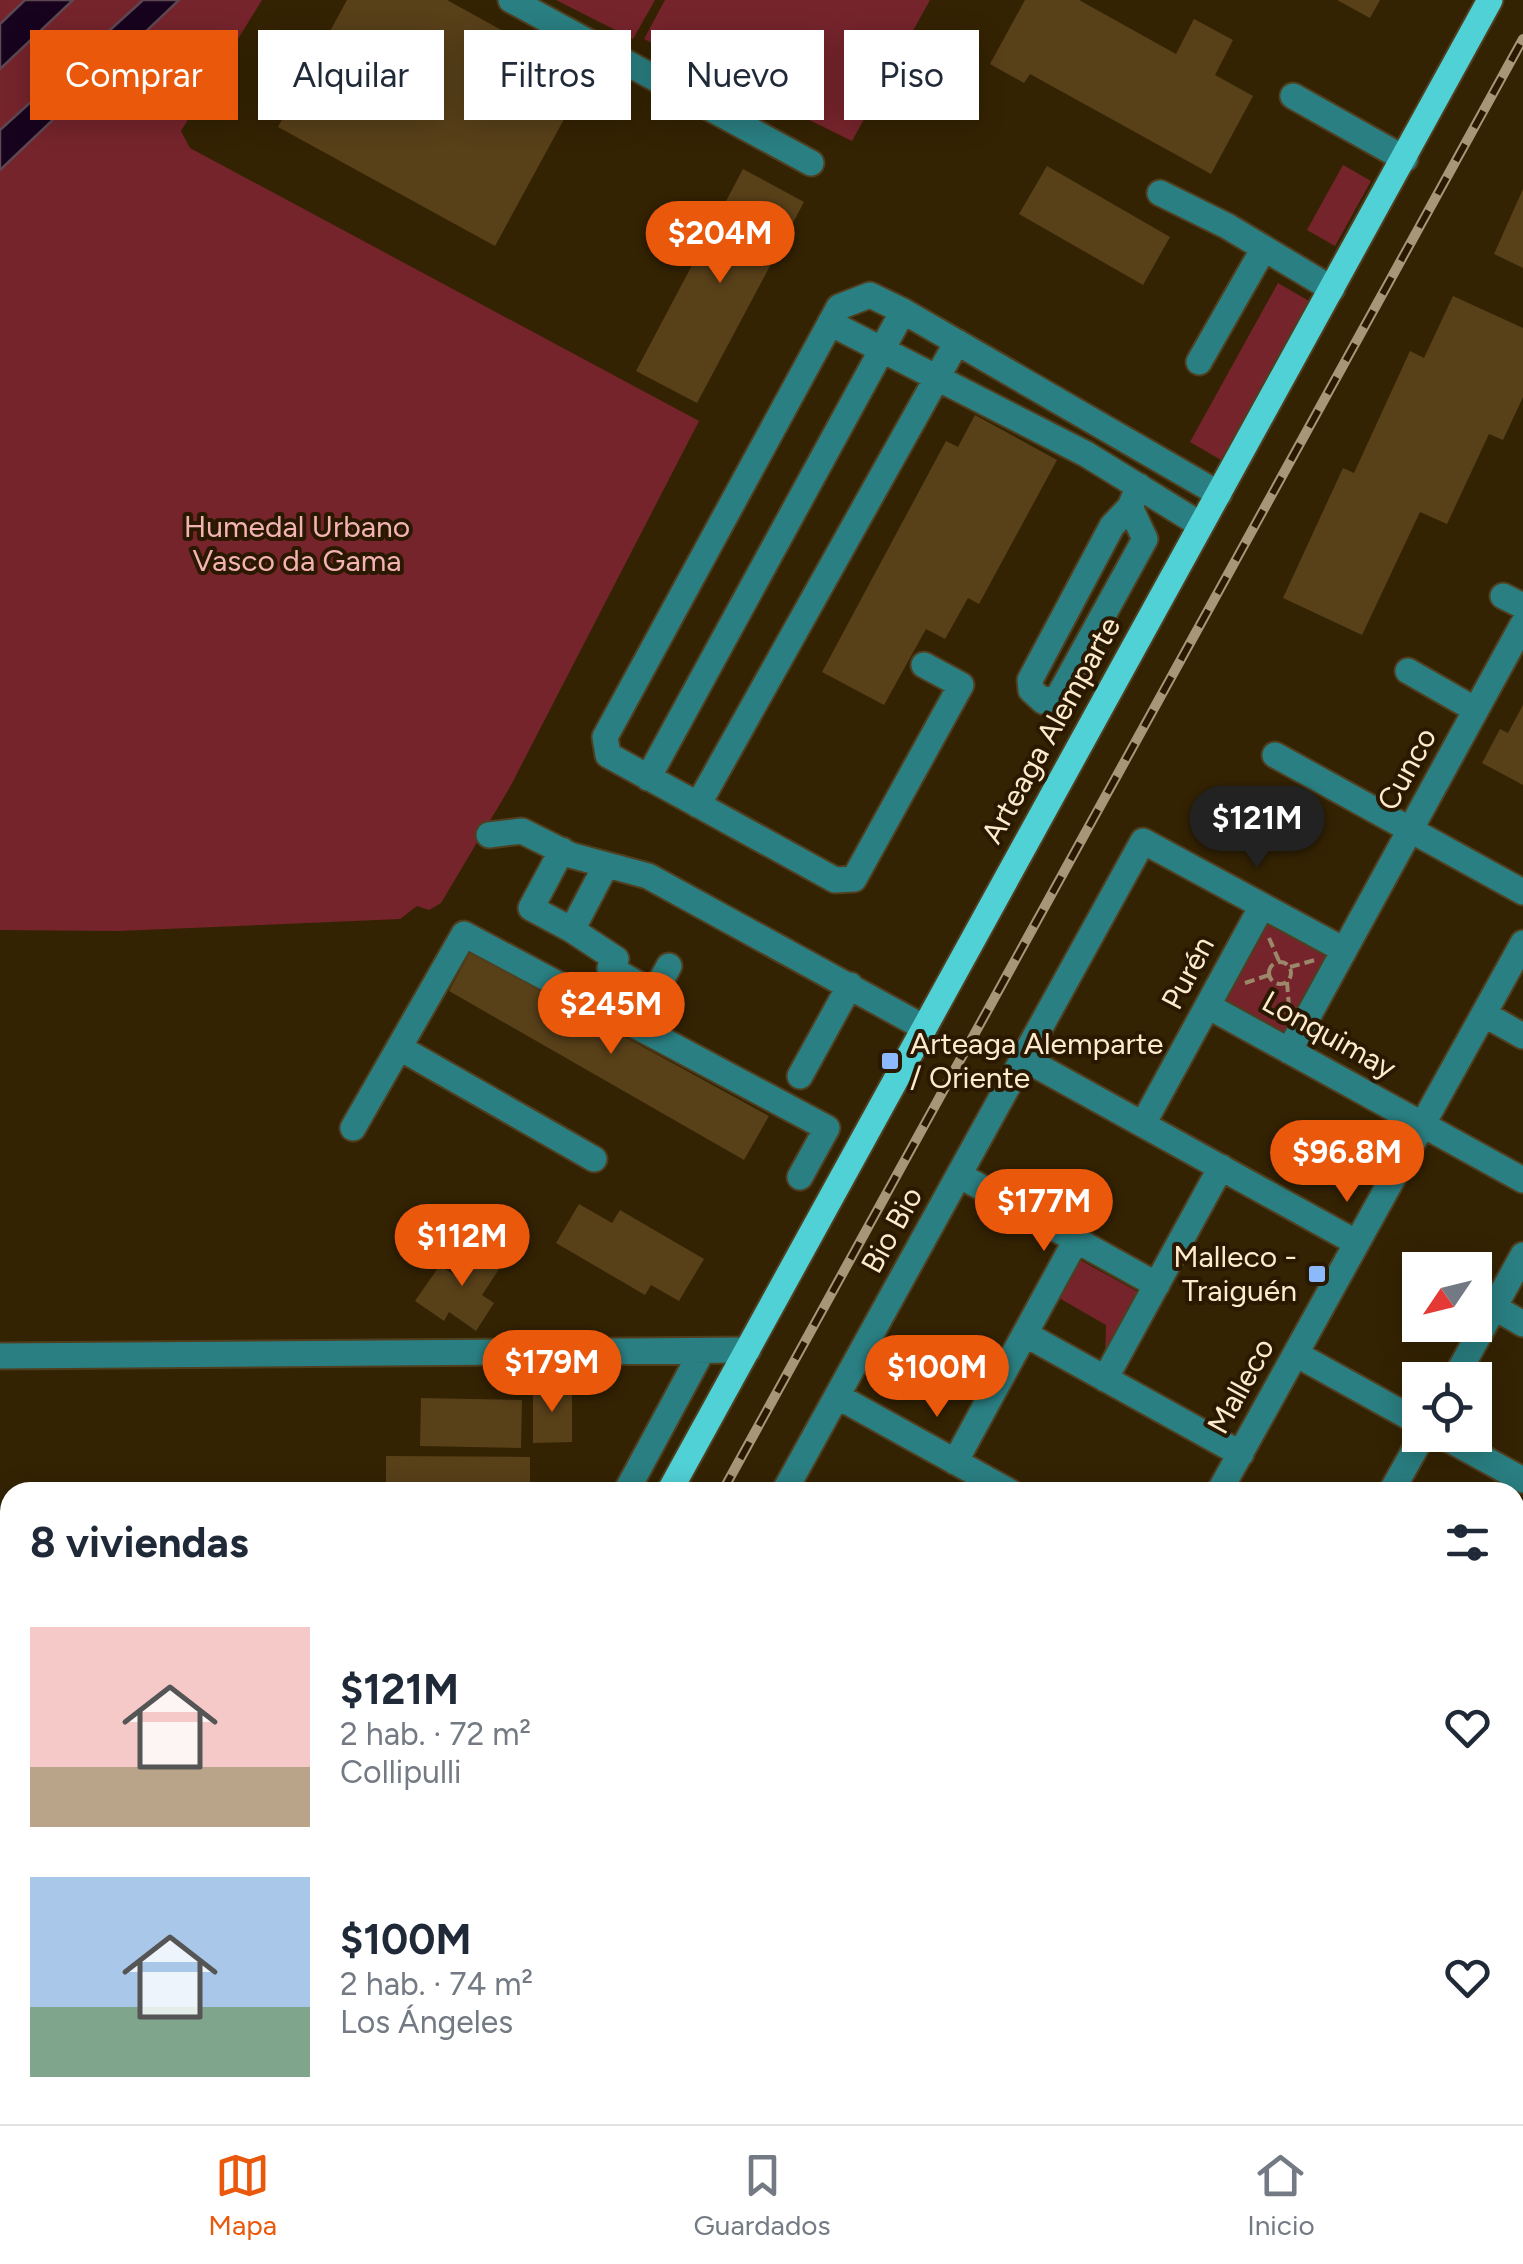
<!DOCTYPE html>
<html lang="es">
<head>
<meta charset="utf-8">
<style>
	:root { --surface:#fff; --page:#f2f2f3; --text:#1f2937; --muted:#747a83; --line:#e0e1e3; --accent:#ea580c }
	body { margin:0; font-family:Figtree,sans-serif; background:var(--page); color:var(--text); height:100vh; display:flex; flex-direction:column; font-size:38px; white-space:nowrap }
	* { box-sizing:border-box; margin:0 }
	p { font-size:32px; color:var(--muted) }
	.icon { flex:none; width:55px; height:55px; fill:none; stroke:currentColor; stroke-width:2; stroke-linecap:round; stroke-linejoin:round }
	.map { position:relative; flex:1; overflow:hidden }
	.panel { position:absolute; left:0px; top:1482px; width:1525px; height:642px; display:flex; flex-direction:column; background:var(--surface); border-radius:30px 30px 0 0; box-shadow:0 5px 25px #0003 }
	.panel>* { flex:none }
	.guide { position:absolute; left:30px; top:30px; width:1000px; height:90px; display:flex; gap:20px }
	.needle { width:65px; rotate:235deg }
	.buttons { position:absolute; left:1402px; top:1252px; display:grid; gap:20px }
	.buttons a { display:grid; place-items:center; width:90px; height:90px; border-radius:0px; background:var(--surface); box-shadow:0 5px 25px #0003; font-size:50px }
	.price { position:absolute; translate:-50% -85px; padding:0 22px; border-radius:35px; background:var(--accent); color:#fff; font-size:32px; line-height:65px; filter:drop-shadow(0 2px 5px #0008) }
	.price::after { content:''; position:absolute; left:50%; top:60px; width:30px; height:22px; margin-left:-15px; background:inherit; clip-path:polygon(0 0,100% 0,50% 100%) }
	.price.selected { background:#222; color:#fff }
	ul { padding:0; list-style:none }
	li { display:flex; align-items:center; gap:30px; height:250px; padding:0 30px }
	li span { display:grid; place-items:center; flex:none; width:280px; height:200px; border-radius:0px; color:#555 }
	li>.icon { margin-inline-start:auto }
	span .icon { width:120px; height:120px; fill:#fffc; stroke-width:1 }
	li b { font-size:42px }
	h2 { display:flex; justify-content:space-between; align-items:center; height:120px; padding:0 30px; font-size:42px }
	.tag { padding:0 35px; border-radius:0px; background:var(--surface); box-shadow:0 5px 25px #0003; font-size:35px; line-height:90px }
	.tag.selected { background:var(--accent); color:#fff }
	.tabs { display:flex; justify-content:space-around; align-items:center; height:140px; border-top:2px solid var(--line); background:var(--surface); font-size:28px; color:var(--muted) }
	.tabs a { display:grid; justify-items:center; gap:5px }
	.tabs .selected { color:var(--accent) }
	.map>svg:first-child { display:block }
</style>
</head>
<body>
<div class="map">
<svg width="1523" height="2124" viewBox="0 0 1523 2124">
	<rect width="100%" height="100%" fill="#342303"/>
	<path fill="#76242c" d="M0,0H262L181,131L190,148L699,421L510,787L441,903L429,910L417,906L400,919L118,931L0,930Z
		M556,0H655L633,39Z
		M665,0H930L852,141L644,39Z
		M1343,165L1371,181L1335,246L1307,230Z
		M1278,283L1309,301L1221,460L1190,442Z
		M1268,918L1337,956L1291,1044L1219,1004Z
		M1080,1260L1140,1293L1105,1358L1106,1325L1059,1298Z"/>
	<path fill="#18031e" stroke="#5d4852" stroke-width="2.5" d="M25,0H73L0,69V24Z
		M143,0H179L0,170V130Z"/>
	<path fill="#584019" d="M347,0H447L587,77L495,246L278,127Z
		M1025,0H1079L1176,54L1194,19L1233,40L1215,75L1253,96L1211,174L1030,74L1024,83L990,64Z
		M1337,0H1380L1370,18Z
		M1047,166L1170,237L1143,285L1019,214Z
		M743,169L804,202L697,403L636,371Z
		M1523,189V268L1494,254Z
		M1453,296L1523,328V397L1503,440L1489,434L1447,524L1420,512L1362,635L1283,598L1343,468L1354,473L1410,351L1424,358Z
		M975,415L1057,460L979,604L968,598L945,639L926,629L884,705L822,672L946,441L958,447Z
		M1523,705V785L1482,763L1500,729L1508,733Z
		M470,952L769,1116L744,1160L449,991Z
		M579,1204L612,1223L620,1210L704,1259L679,1301L651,1285L645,1295L556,1243Z
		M475,1244L503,1263L482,1295L494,1303L476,1331L449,1312L444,1321L415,1301L440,1265L454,1275Z
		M572,1387V1442L533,1443V1388Z
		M421,1398L522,1400L521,1448L420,1446Z
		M386,1456L530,1457V1492H386Z
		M0,1725H10V1925L0,1926Z
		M1064,2115H1105L1092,2124H1070Z
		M1158,2115H1212L1216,2120L1145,2124Z
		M1265,2115H1383L1389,2124H1271Z"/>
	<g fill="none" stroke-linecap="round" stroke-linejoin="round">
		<g stroke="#503f1f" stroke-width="29">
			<path id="minor" d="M511,0L811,163
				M1293,96L1405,159
				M1160,193L1227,226L1332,289
				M830,323L1086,454L1201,525
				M1199,362L1264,248
				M1130,507L1145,539L1058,697L1043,701L1031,690L1030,680L1112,526L1130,507L1139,486
				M1503,596L1523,606
				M924,665L961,685L854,879L835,880L608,755L605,737L839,307L870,295L903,311L1219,494
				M1408,671L1476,710
				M1275,755L1523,892
				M648,778L903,311
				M698,805L957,342
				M489,835L522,831L570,855L648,876L923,1027
				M562,850L531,908L572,930L606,865
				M572,930L616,959L610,968L654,993L669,966
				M1208,1006L1523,1180
				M1484,1014L1523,1036
				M400,1048L594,1159
				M1289,1051L1523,624
				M1023,1058L1357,1243
				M800,1076L850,985
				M1143,1124L1262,906
				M353,1128L464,934L827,1128L800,1177
				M959,1175L1157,1285
				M1494,1307L1523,1324
				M1025,1334L1241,1454
				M1296,1354L1420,1423
				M0,1356L748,1350
				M1105,1379L1221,1167
				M1454,1380L1523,1255
				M837,1396L1010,1492
				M1441,1435L1523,1480
				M955,1462L1076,1240
				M626,1492L702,1351
				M784,1492L1143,841L1344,950
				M1219,1492L1523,943
				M1391,1492L1423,1435
				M1515,1556L1523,1542
				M1515,1775L1523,1772
				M1515,1909L1523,1905
				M0,2016L10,2015
				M132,2115L134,2124
				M538,2115L554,2124
				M1026,2115L1031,2124
				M1402,2115L1408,2124
				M0,2123L44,2115
				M435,2124L440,2115
				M738,2124L758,2115"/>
		</g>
		<g stroke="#503f1f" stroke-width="29">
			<path id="major" d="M669,1492L1490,0
				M320,2124L325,2115"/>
		</g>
		<path stroke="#9b886a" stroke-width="4" stroke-dasharray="10 5" stroke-linecap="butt" d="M1269,938L1279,961
			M1269 973a11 11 0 1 1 22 0a11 11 0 1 1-22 0Z
			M1290,967L1315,960
			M1287,982L1289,1007
			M1245,983L1269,975
			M692,2124L713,2115"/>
		<use href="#minor" stroke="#2a7f82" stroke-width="25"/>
		<use href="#major" stroke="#50d1d6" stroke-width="25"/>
		<g stroke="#a99678" stroke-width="10">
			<path id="rail" d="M722,1492L1523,39
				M373,2124L378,2115"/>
		</g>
		<use href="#rail" stroke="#2a1900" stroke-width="6" stroke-dasharray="19" stroke-linecap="butt"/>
	</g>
	<g fill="#8cb9fc" stroke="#2a1900" stroke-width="4">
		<rect x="880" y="1051" width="20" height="20" rx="5"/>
		<rect x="1307" y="1264" width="20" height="20" rx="5"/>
	</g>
	<g text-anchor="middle" stroke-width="8" stroke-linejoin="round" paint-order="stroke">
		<g font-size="30" fill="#f3b2b3" stroke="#2a1900">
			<text x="297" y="537">Humedal Urbano<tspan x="297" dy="34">Vasco da Gama</tspan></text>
		</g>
		<g font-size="30" fill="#feeacd" stroke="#2a1900">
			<text transform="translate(1051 730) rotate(-61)" y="10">Arteaga Alemparte</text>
			<text transform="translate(1407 769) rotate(-61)" y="10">Cunco</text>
			<text transform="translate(1188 973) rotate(-62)" y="10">Purén</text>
			<text transform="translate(1329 1035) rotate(29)" y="10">Lonquimay</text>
			<text transform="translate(892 1230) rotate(-61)" y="10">Bio Bio</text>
			<text transform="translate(1241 1386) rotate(-61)" y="10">Malleco</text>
		</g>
		<g font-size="30" fill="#feeacd" stroke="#2a1900" text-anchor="start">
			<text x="910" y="1054">Arteaga Alemparte<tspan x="910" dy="34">/ Oriente</tspan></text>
			<text x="1297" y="1267" text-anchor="end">Malleco -<tspan x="1297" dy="34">Traiguén</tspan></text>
		</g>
	</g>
</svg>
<div class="buttons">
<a><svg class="needle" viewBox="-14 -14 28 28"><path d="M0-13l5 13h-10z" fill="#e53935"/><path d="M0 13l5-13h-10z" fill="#747a83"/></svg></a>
<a><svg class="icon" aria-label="locate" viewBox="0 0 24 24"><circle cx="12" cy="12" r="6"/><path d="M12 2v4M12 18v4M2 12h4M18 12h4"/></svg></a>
</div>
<b class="price" style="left:720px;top:286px">$204M</b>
<b class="price selected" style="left:1257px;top:871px">$121M</b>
<b class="price" style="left:611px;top:1057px">$245M</b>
<b class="price" style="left:1347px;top:1205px">$96.8M</b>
<b class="price" style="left:1044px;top:1254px">$177M</b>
<b class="price" style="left:462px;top:1289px">$112M</b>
<b class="price" style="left:552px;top:1415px">$179M</b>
<b class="price" style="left:937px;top:1420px">$100M</b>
<div class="guide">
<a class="tag selected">Comprar</a>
<a class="tag">Alquilar</a>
<a class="tag">Filtros</a>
<a class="tag">Nuevo</a>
<a class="tag">Piso</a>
</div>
<section class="panel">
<h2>8 viviendas<svg class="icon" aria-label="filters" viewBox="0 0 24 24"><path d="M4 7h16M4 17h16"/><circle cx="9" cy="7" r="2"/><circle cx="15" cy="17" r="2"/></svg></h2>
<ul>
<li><span style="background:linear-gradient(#f6c9c9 70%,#b9a48a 0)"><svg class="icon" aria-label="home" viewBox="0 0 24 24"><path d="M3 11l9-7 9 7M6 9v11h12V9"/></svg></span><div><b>$121M</b><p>2 hab. · 72 m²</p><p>Collipulli</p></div><svg class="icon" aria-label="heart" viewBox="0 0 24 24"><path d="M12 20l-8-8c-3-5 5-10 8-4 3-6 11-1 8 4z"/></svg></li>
<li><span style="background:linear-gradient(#a9c7e8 65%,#7fa58c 0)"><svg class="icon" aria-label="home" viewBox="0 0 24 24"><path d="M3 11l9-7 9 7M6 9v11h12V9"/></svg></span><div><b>$100M</b><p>2 hab. · 74 m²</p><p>Los Ángeles</p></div><svg class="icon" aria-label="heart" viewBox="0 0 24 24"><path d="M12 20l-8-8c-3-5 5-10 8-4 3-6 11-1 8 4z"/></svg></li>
</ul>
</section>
</div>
<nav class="tabs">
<a class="selected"><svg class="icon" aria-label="map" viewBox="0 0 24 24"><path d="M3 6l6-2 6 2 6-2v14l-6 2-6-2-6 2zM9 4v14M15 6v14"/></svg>Mapa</a>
<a><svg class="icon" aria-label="saved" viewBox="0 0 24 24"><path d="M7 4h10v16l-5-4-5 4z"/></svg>Guardados</a>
<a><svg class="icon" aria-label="home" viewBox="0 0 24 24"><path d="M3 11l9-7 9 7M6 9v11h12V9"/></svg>Inicio</a>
</nav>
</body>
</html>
